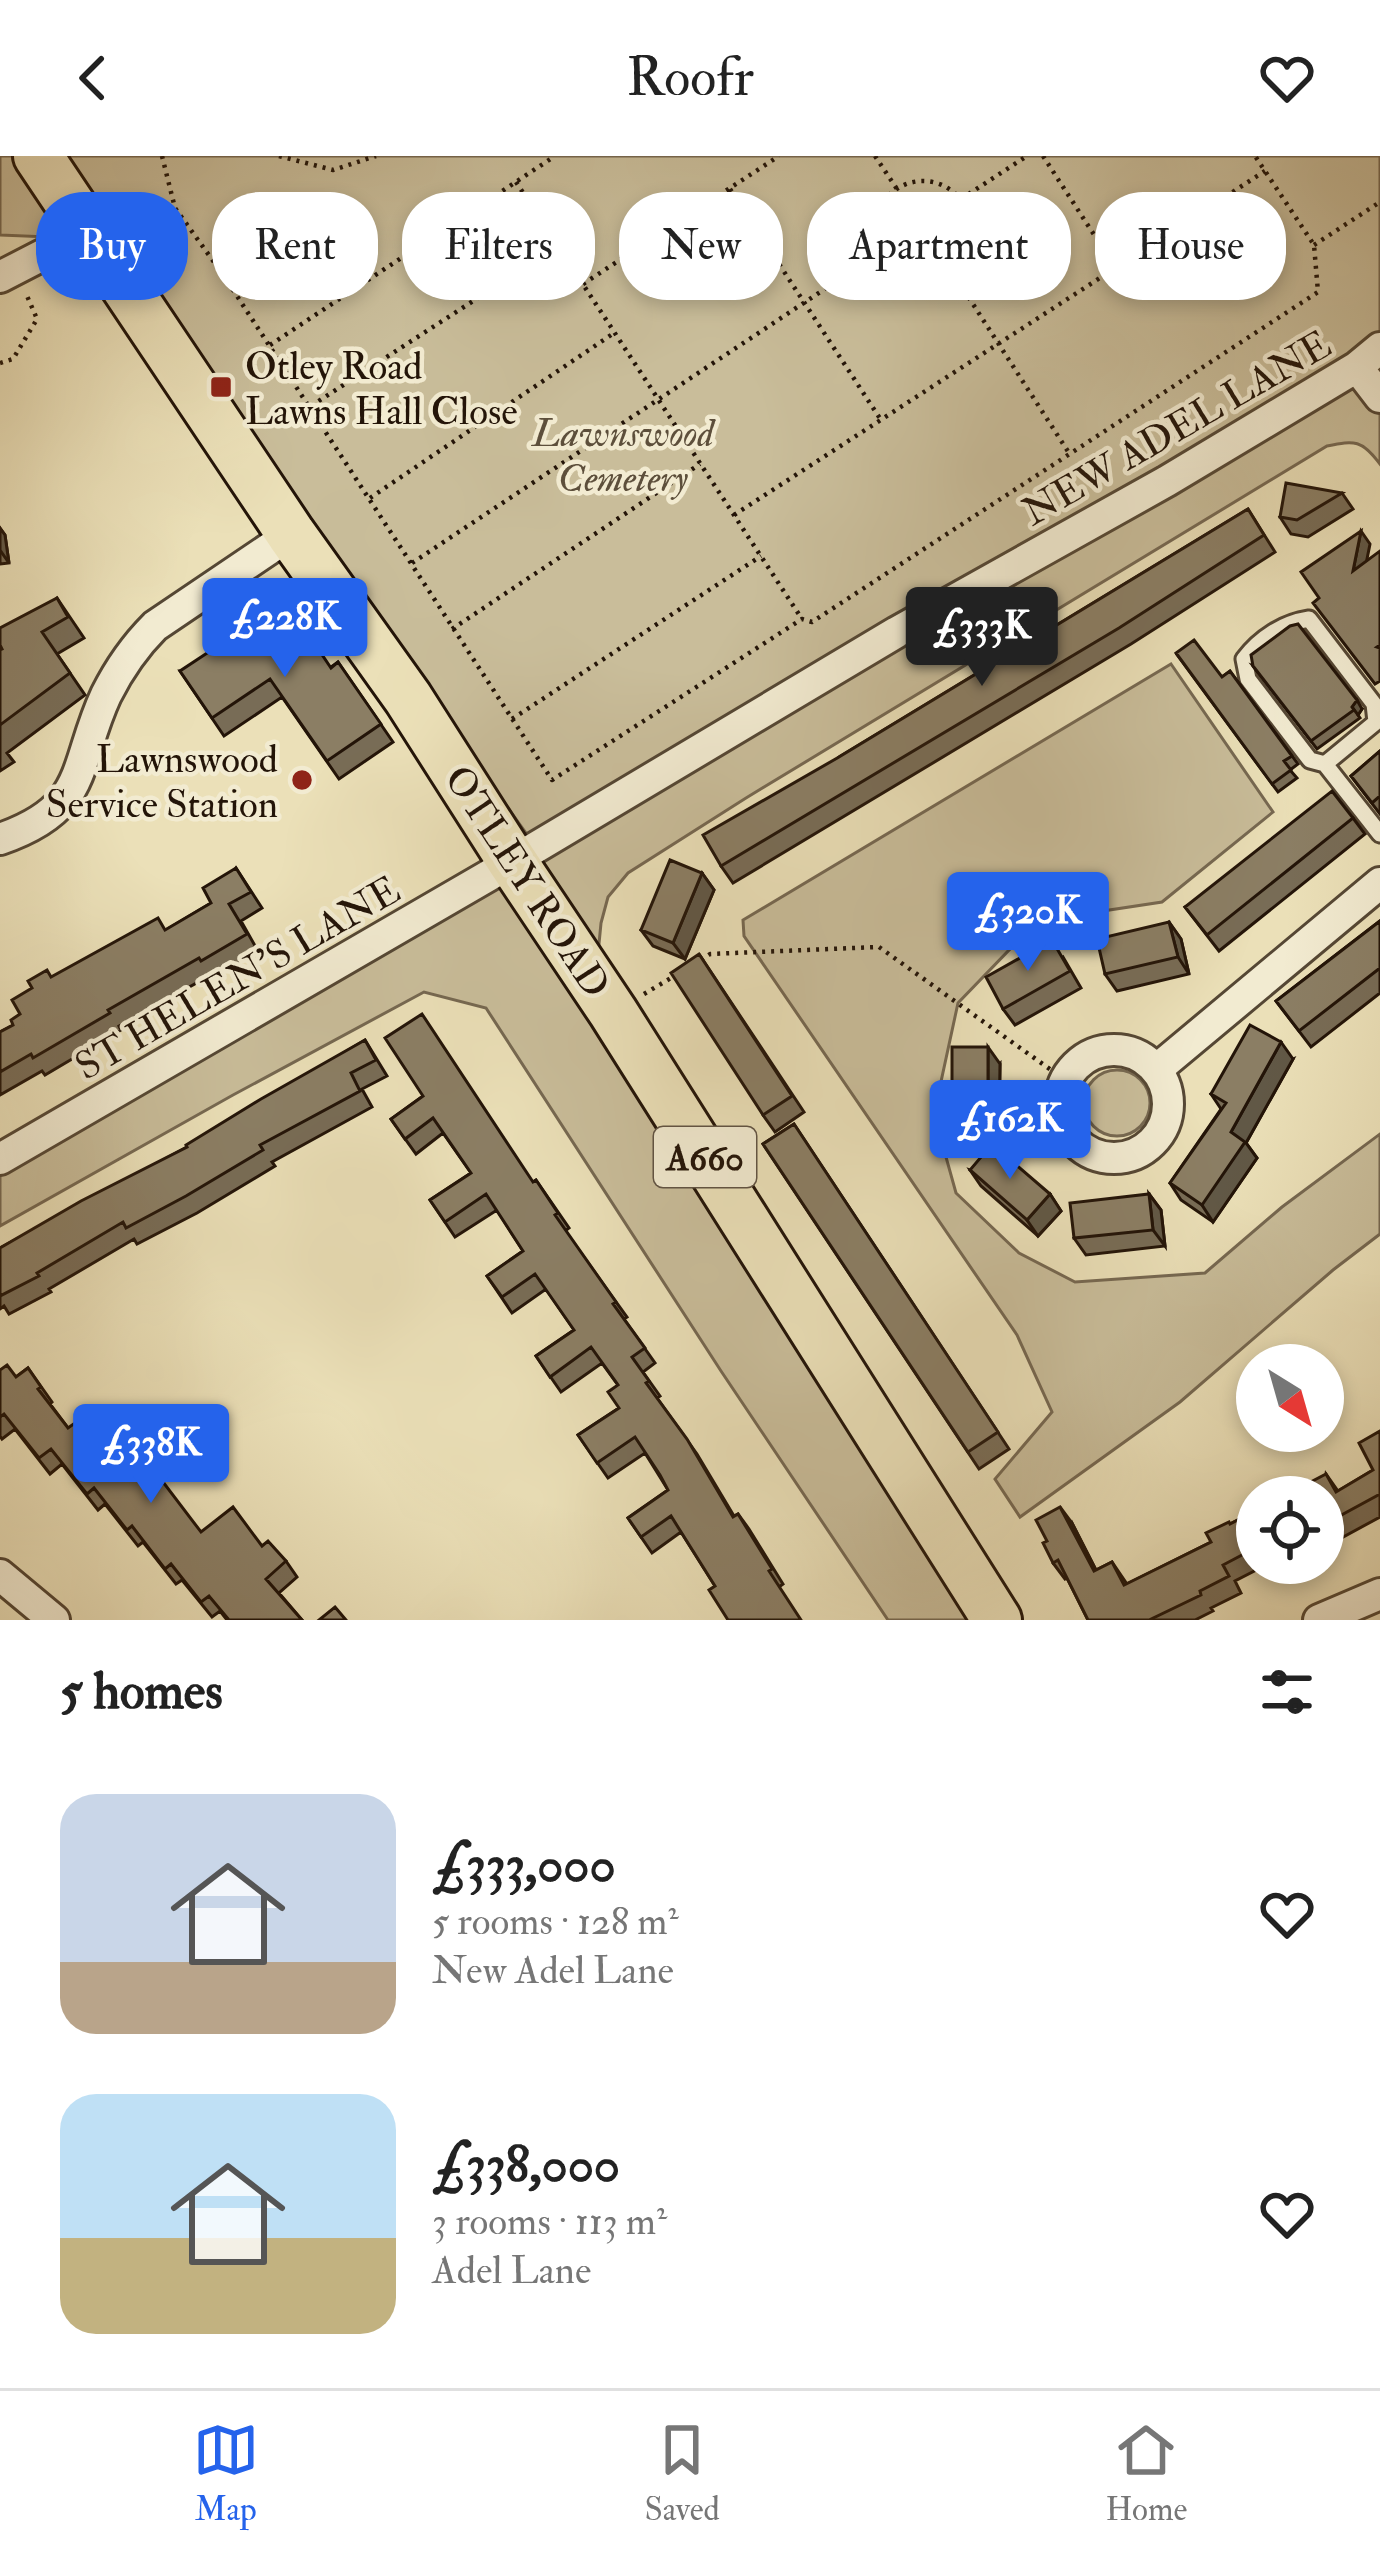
<!DOCTYPE html>
<html lang="en">
<head>
<meta charset="utf-8">
<style>
	:root { --surface:#fff; --page:#f2f2f2; --text:#222; --muted:#767676; --line:#e0e0e0; --accent:#2563eb }
	body { margin:0; font-family:"IM FELL Double Pica",serif; background:var(--page); color:var(--text); height:100vh; display:flex; flex-direction:column; font-size:45px; white-space:nowrap }
	* { box-sizing:border-box; margin:0 }
	p { font-size:39px; color:var(--muted) }
	.icon { flex:none; width:66px; height:66px; fill:none; stroke:currentColor; stroke-width:2; stroke-linecap:round; stroke-linejoin:round }
	.map { position:relative; height:1464px; overflow:hidden }
	.side { display:flex; flex-direction:column; background:var(--surface); flex:1 }
	.side>* { flex:none }
	.banner { position:absolute; left:36px; top:36px; width:1308px; height:108px; display:flex; gap:24px }
	.needle { width:78px; rotate:143deg }
	.tools { position:absolute; left:1236px; top:1188px; display:grid; gap:24px }
	.tools a { display:grid; place-items:center; width:108px; height:108px; border-radius:50%; background:var(--surface); box-shadow:0 6px 18px #0003; font-size:60px }
	.price { position:absolute; translate:-50% -102px; padding:0 27px; border-radius:12px; background:var(--accent); color:#fff; font-size:39px; line-height:78px; filter:drop-shadow(0 3px 6px #0008) }
	.price::after { content:''; position:absolute; left:50%; top:72px; width:36px; height:27px; margin-left:-18px; background:inherit; clip-path:polygon(0 0,100% 0,50% 100%) }
	.price.current { background:#222; color:#fff }
	ul { padding:0; list-style:none }
	li { display:flex; align-items:center; gap:36px; height:300px; padding:0 60px }
	li span { display:grid; place-items:center; flex:none; width:336px; height:240px; border-radius:36px; color:#555 }
	li>.icon { margin-inline-start:auto }
	span .icon { width:144px; height:144px; fill:#fffc; stroke-width:1 }
	li b { font-size:51px }
	h2 { display:flex; justify-content:space-between; align-items:center; height:144px; padding:0 60px; font-size:51px }
	.chip { padding:0 42px; border-radius:48px; background:var(--surface); box-shadow:0 6px 18px #0003; font-size:42px; line-height:108px }
	.chip.current { background:var(--accent); color:#fff }
	header { display:flex; justify-content:space-between; align-items:center; height:156px; padding:0 60px; background:var(--surface); font-size:54px; font-weight:600 }
	.dock { display:flex; justify-content:space-around; align-items:center; height:168px; border-top:3px solid var(--line); background:var(--surface); font-size:33px; color:var(--muted) }
	.dock a { display:grid; justify-items:center; gap:6px }
	.dock .current { color:var(--accent) }
	.map>svg:first-child { display:block }
</style>
</head>
<body>
<header><svg class="icon" aria-label="back" viewBox="0 0 24 24"><path d="M15 5l-7 7 7 7"/></svg>Roofr<svg class="icon" aria-label="heart" viewBox="0 0 24 24"><path d="M12 20l-8-8c-3-5 5-10 8-4 3-6 11-1 8 4z"/></svg></header>
<div class="map">
<svg width="1380" height="1464" viewBox="0 0 1380 1464">
	<rect width="100%" height="100%" fill="#ebe0b8"/>
	<filter id="stains"><feTurbulence type="fractalNoise" baseFrequency=".00167" numOctaves="4"/><feColorMatrix values="0 0 0 0 .2 0 0 0 0 .09 0 0 0 0 .02 0 0 0 .5 -.17"/></filter>
	<radialGradient id="worn" r=".72"><stop offset=".6" stop-color="#630" stop-opacity="0"/><stop offset="1" stop-color="#630" stop-opacity=".3"/></radialGradient>
	<path fill="#c9bd9a" stroke="#766851" stroke-width="3" d="M0,0H19L72,82L0,79Z
		M64,0H1380V308C1362,284 1355,284 1327,290L746,642L628,717L608,741L601,767L595,829L997,1464H888L721,1215L486,852L424,836L233,939L0,1070V1003L536,691L416,524L318,374Z
		M1171,508L1273,656L1162,746L1037,765L958,847L934,958L956,1037L1019,1097L1075,1126L1205,1117L1282,1051L1380,978V1078L1333,1114L1180,1246L1020,1361L995,1323L1052,1256L1017,1179L744,780L743,764Z
		M1084 947a33 33 0 1 1 66 0a33 33 0 1 1-66 0Z"/>
	<g fill="none" stroke-linecap="round" stroke-linejoin="round">
		<g stroke="#554734" stroke-width="21">
			<path id="service" d="M1325,608L1376,566L1374,548L1309,463C1283,467 1260,482 1244,503L1248,523L1310,604L1325,608L1380,678"/>
		</g>
		<g stroke="#554734" stroke-width="36">
			<path id="minor" d="M0,121L87,76
				M1357,211L1380,241
				M0,683C90,652 73,610 106,539C119,513 135,490 155,470L291,378
				M1060 948a54 54 0 1 1 108 0a54 54 0 1 1-108 0Z
				M1156,914L1380,727
				M0,1003L488,720L897,476L1167,325L1357,211L1380,192
				M0,1419L54,1464
				M1319,1464L1380,1438"/>
		</g>
		<g stroke="#231408" stroke-width="54">
			<path id="trunk" d="M38,0L291,378L408,542L512,705L613,856L997,1464"/>
		</g>
		<path stroke="#231408" stroke-width="4.5" stroke-dasharray="3 6" stroke-linecap="butt" d="M162,0L175,52L224,120L552,624L802,463L812,466L1318,136L1314,89L1255,0
			M279,0L333,14L376,0
			M875,0L897,33
			M1043,0L1115,111
			M876 72a47 47 0 1 1 94 0a47 47 0 1 1-94 0Z
			M516,26L802,463
			M730,33L881,264
			M961,43L1027,0
			M1314,89L1380,46
			M949,111L1069,297
			M583,128L779,0
			M270,189L555,0
			M0,207L13,203L37,163L27,140
			M311,250L558,90
			M370,342L614,177
			M734,359L1265,15
			M412,407L882,95
			M452,473L700,308
			M512,563L761,400
			M701,804L710,798L879,791L1065,924
			M644,838L676,819"/>
		<use href="#service" stroke="#f2ebd1" stroke-width="15"/>
		<use href="#minor" stroke="#f2ebd1" stroke-width="30"/>
		<use href="#trunk" stroke="#ebe0b8" stroke-width="48"/>
	</g>
	<path fill="#786c56" stroke="#231408" stroke-width="3" d="M1342,337L1353,353L1308,381L1291,378L1280,361Z
		M1248,353L1275,396L1131,488L733,727L721,710L839,601Z
		M0,372L5,379L9,407L0,408Z
		M57,442L84,482L57,498L85,539L7,597L14,606L0,615V494Z
		M1176,497L1222,521L1230,515L1298,608L1290,614L1297,622L1278,636Z
		M338,506L393,586L339,623L282,541L224,580L180,515L331,511Z
		M1253,510L1362,553L1358,559L1360,562L1317,593Z
		M1380,595V658L1351,620Z
		M1353,662L1365,678L1219,795L1185,751Z
		M236,712L262,752L241,765L258,795L213,822L211,819L119,870L121,874L45,919L42,915L0,939V876L13,869L52,821L166,774L211,747Z
		M702,717L714,734L685,803L653,790L641,774Z
		M1380,765V837L1311,891L1276,845Z
		M1169,766L1181,783L1189,818L1117,835L1105,818Z
		M699,798L804,956L775,976L763,959Z
		M1063,801L1081,832L1015,869L1003,853Z
		M365,884L387,920L362,933L372,951L272,1006L275,1010L197,1057L137,1088L134,1083L49,1133L51,1136L9,1158L4,1150L0,1153V1092L187,991Z
		M1293,903L1246,987L1257,1002L1213,1066L1181,1044L1170,1027L1221,953L1211,938Z
		M1000,908L999,983H964L952,967Z
		M423,940L533,1026L536,1024L569,1072L565,1075L627,1161L624,1163L655,1207L643,1216L660,1240L657,1242L697,1298L734,1360L738,1358L749,1373L783,1428L779,1431L715,1430L681,1376L652,1397L628,1362L668,1334L645,1297L608,1322L578,1279L619,1252L618,1229L602,1207L561,1236L536,1200L574,1174L546,1133L512,1157L487,1120L523,1095L497,1054L455,1081L430,1044L471,1017L443,977L416,998L391,963Z
		M794,968L1009,1293L979,1313L763,988Z
		M970,1014L1050,1038L1061,1055L1038,1080L981,1030Z
		M1149,1038L1161,1054L1165,1090L1086,1099L1074,1082Z
		M28,1212L52,1246L50,1248L68,1272L201,1376L262,1390L286,1405L297,1421L279,1437L302,1464H227L220,1455L212,1461L182,1424L176,1428L143,1386L138,1390L105,1348L98,1354L62,1308L50,1318L15,1273L2,1283L0,1280V1214L16,1221Z
		M1380,1275V1361L1323,1392V1341L1326,1318L1338,1335L1373,1314Z
		M1257,1354V1407H1270L1235,1425L1241,1437L1211,1452L1213,1455L1195,1464H1088L1067,1422L1065,1423L1053,1407L1072,1367L1096,1414L1112,1406L1127,1428L1211,1386L1230,1368Z
		M1276,1407H1295L1281,1414Z"/>
	<path fill="#615846" stroke="#231408" stroke-width="3" d="M0,372L5,379L9,407L0,394Z
		M1361,375L1370,388L1362,428L1353,415Z
		M1357,544L1362,553L1358,559L1352,551Z
		M702,717L714,734L685,803L673,787Z
		M1169,766L1181,783L1189,818L1178,801Z
		M1281,886L1293,903L1246,987L1257,1002L1213,1066L1202,1049L1231,976Z
		M988,891L1000,908L999,983L988,966Z
		M1050,1038L1061,1055L1038,1080L1027,1064Z
		M1149,1038L1161,1054L1165,1090L1153,1074Z
		M1060,1351L1072,1367L1105,1432L1094,1415Z"/>
	<path fill="#8b7e64" stroke="#231408" stroke-width="3" d="M1286,327L1342,337L1297,364L1280,361Z
		M1248,353L1264,379L1119,472L721,710L703,679L839,601Z
		M1361,375L1353,415L1380,395V489L1377,491L1380,492V525L1375,528L1313,447L1319,442L1301,416Z
		M57,442L68,461L42,476L70,517L0,569V494L2,493L0,489V472Z
		M286,445L331,512L338,506L381,568L327,605L270,523L212,562L180,515Z
		M1298,468L1357,544L1352,551L1354,554L1311,585L1253,510L1251,499L1290,470Z
		M1194,484L1222,521L1230,515L1292,600L1284,605L1291,614L1272,628L1176,497Z
		M1380,595V640L1372,647L1351,620Z
		M1332,635L1353,662L1207,779L1185,751Z
		M670,704L702,717L673,787L641,774Z
		M236,712L251,736L229,748L247,778L201,805L199,802L108,854L110,857L33,902L31,898L0,916V876L13,869L11,864L20,858L12,844L32,832L28,825L47,814L51,821L158,762L165,774L211,747L203,732Z
		M1380,765V812L1299,875L1276,845Z
		M1169,766L1178,801L1105,818L1097,783Z
		M1052,784L1070,815L1003,853L986,821Z
		M699,798L792,940L763,959L671,817Z
		M422,858L533,1026L536,1024L558,1057L555,1059L616,1146L613,1148L645,1192L632,1201L649,1225L646,1227L687,1283L733,1361L738,1358L772,1413L769,1415L801,1464H728L709,1434L715,1430L671,1360L641,1381L628,1362L668,1334L660,1319L635,1281L597,1307L578,1279L619,1252L608,1236L618,1229L591,1191L550,1221L536,1200L574,1174L535,1118L502,1141L487,1120L523,1095L486,1038L445,1066L430,1044L471,1017L433,962L405,983L391,963L423,940L385,882Z
		M1250,869L1281,886L1231,976L1245,986L1202,1049L1170,1027L1226,947L1211,938Z
		M365,884L376,904L351,917L360,935L260,989L263,994L186,1040L126,1072L123,1066L37,1117L39,1120L0,1140V1092L81,1045L187,991L186,989L261,943Z
		M952,891H988V966L952,967Z
		M794,968L998,1276L968,1296L763,988Z
		M992,988L1050,1038L1027,1064L970,1014Z
		M1149,1038L1153,1074L1074,1082L1070,1047Z
		M7,1209L16,1221L28,1212L41,1231L38,1233L68,1272L99,1250L135,1295L138,1293L201,1376L233,1351L262,1390L268,1385L286,1405L266,1423L302,1464H229L209,1440L201,1446L171,1408L165,1413L132,1370L127,1374L94,1332L87,1338L51,1293L39,1302L4,1258L0,1261V1214Z
		M1380,1275V1338L1323,1369V1341H1282L1326,1318L1336,1336L1373,1314L1359,1287Z
		M1060,1351L1094,1415L1112,1406L1124,1429L1211,1386L1206,1377L1229,1366L1230,1368L1257,1354V1391L1223,1409L1229,1420L1200,1435L1201,1439L1149,1464H1088L1058,1404L1053,1407L1043,1387L1047,1385L1036,1364Z
		M335,1451L346,1464H319Z"/>
	<g fill="#8f2418" stroke="#f2ebd1" stroke-width="4.5">
		<rect x="209" y="219" width="24" height="24" rx="6"/>
		<circle cx="302" cy="624" r="12"/>
	</g>
	<g text-anchor="middle" stroke-width="9" stroke-linejoin="round" paint-order="stroke">
		<rect fill="#f2ebd1" stroke="#615444" stroke-width="3" x="654" y="971" width="102" height="60" rx="9"/>
		<g font-size="36" font-weight="bold" fill="#231408">
			<text x="705" y="1014">A660</text>
		</g>
		<g font-size="39" fill="#231408" stroke="#f2ebd1" text-anchor="start">
			<text x="245" y="223">Otley Road<tspan x="245" dy="45">Lawns Hall Close</tspan></text>
			<text x="278" y="616" text-anchor="end">Lawnswood<tspan x="278" dy="45">Service Station</tspan></text>
		</g>
		<g font-size="39" fill="#231408" stroke="#f2ebd1">
			<text transform="translate(1176 271) rotate(-30)" y="14">NEW ADEL LANE</text>
			<text transform="translate(528 725) rotate(57)" y="14">OTLEY ROAD</text>
			<text transform="translate(237 821) rotate(-30)" y="14">ST HELEN'S LANE</text>
		</g>
		<g font-size="39" font-style="italic" fill="#5d4f3b" stroke="#f2ebd1">
			<text x="623" y="290">Lawnswood<tspan x="623" dy="45">Cemetery</tspan></text>
		</g>
	</g>
	<rect width="100%" height="100%" filter="url(#stains)"/>
	<rect width="100%" height="100%" fill="url(#worn)"/>
</svg>
<div class="tools">
<a><svg class="needle" viewBox="-14 -14 28 28"><path d="M0-13l5 13h-10z" fill="#e53935"/><path d="M0 13l5-13h-10z" fill="#767676"/></svg></a>
<a><svg class="icon" aria-label="locate" viewBox="0 0 24 24"><circle cx="12" cy="12" r="6"/><path d="M12 2v4M12 18v4M2 12h4M18 12h4"/></svg></a>
</div>
<b class="price" style="left:285px;top:524px">£228K</b>
<b class="price current" style="left:982px;top:533px">£333K</b>
<b class="price" style="left:1028px;top:818px">£320K</b>
<b class="price" style="left:1010px;top:1026px">£162K</b>
<b class="price" style="left:151px;top:1350px">£338K</b>
<div class="banner">
<a class="chip current">Buy</a>
<a class="chip">Rent</a>
<a class="chip">Filters</a>
<a class="chip">New</a>
<a class="chip">Apartment</a>
<a class="chip">House</a>
</div>
</div>
<section class="side">
<h2>5 homes<svg class="icon" aria-label="filters" viewBox="0 0 24 24"><path d="M4 7h16M4 17h16"/><circle cx="9" cy="7" r="2"/><circle cx="15" cy="17" r="2"/></svg></h2>
<ul>
<li><span style="background:linear-gradient(#c9d6e8 70%,#b9a48a 0)"><svg class="icon" aria-label="home" viewBox="0 0 24 24"><path d="M3 11l9-7 9 7M6 9v11h12V9"/></svg></span><div><b>£333,000</b><p>5 rooms · 128 m²</p><p>New Adel Lane</p></div><svg class="icon" aria-label="heart" viewBox="0 0 24 24"><path d="M12 20l-8-8c-3-5 5-10 8-4 3-6 11-1 8 4z"/></svg></li>
<li><span style="background:linear-gradient(#bfe0f5 60%,#c2b280 0)"><svg class="icon" aria-label="home" viewBox="0 0 24 24"><path d="M3 11l9-7 9 7M6 9v11h12V9"/></svg></span><div><b>£338,000</b><p>3 rooms · 113 m²</p><p>Adel Lane</p></div><svg class="icon" aria-label="heart" viewBox="0 0 24 24"><path d="M12 20l-8-8c-3-5 5-10 8-4 3-6 11-1 8 4z"/></svg></li>
</ul>
</section>
<nav class="dock">
<a class="current"><svg class="icon" aria-label="map" viewBox="0 0 24 24"><path d="M3 6l6-2 6 2 6-2v14l-6 2-6-2-6 2zM9 4v14M15 6v14"/></svg>Map</a>
<a><svg class="icon" aria-label="saved" viewBox="0 0 24 24"><path d="M7 4h10v16l-5-4-5 4z"/></svg>Saved</a>
<a><svg class="icon" aria-label="home" viewBox="0 0 24 24"><path d="M3 11l9-7 9 7M6 9v11h12V9"/></svg>Home</a>
</nav>
</body>
</html>
